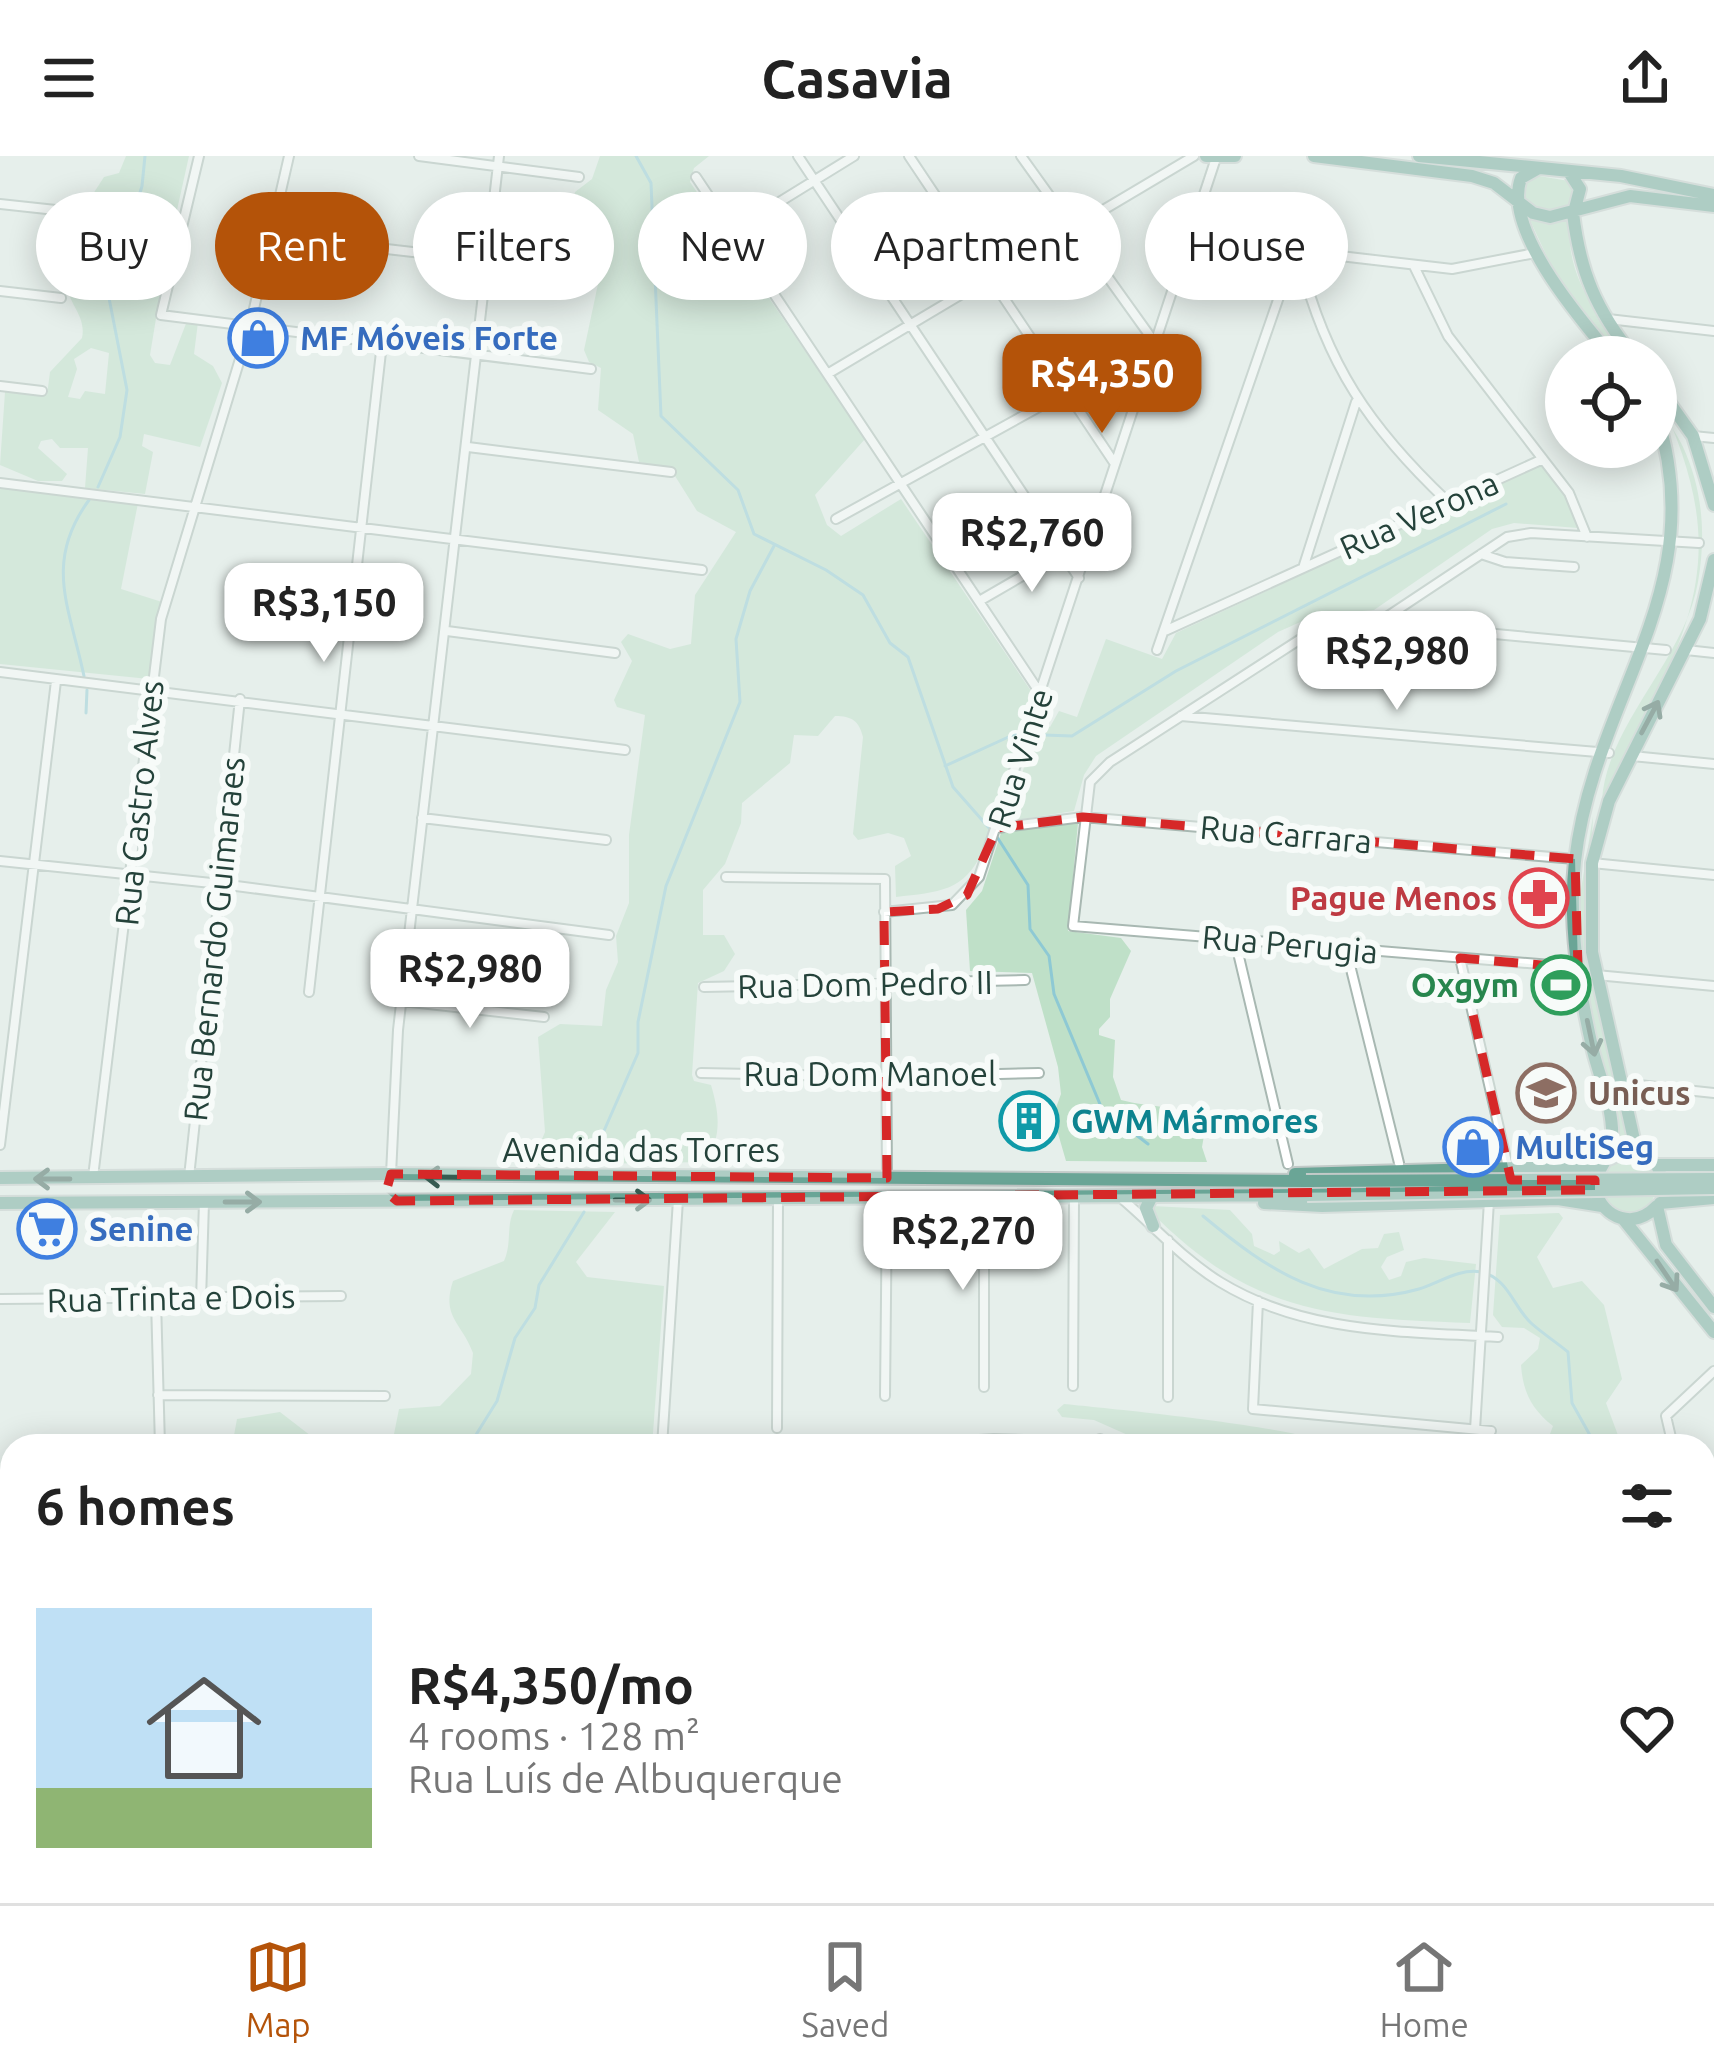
<!DOCTYPE html>
<html lang="en">
<head>
<meta charset="utf-8">
<style>
	:root { --surface:#fff; --page:#f2f2f2; --text:#222; --muted:#767676; --line:#e0e0e0; --accent:#b45309 }
	body { margin:0; font-family:Ubuntu,sans-serif; background:var(--page); color:var(--text); height:100vh; display:flex; flex-direction:column; font-size:45px; white-space:nowrap }
	* { box-sizing:border-box; margin:0 }
	p { font-size:39px; color:var(--muted) }
	.icon { flex:none; width:66px; height:66px; fill:none; stroke:currentColor; stroke-width:2; stroke-linecap:round; stroke-linejoin:round }
	.map { position:relative; flex:1; overflow:hidden }
	.panel { position:absolute; left:0px; top:1278px; width:1716px; height:471px; display:flex; flex-direction:column; background:var(--surface); border-radius:36px 36px 0 0; box-shadow:0 6px 30px #0003 }
	.panel>* { flex:none }
	.banner { position:absolute; left:36px; top:36px; width:1644px; height:108px; display:flex; gap:24px }
	.tools { position:absolute; left:1545px; top:180px; display:grid; gap:24px }
	.tools a { display:grid; place-items:center; width:132px; height:132px; border-radius:50%; background:var(--surface); box-shadow:0 6px 30px #0003; font-size:60px }
	.price { position:absolute; translate:-50% -102px; padding:0 27px; border-radius:24px; background:#fff; color:#222; font-size:39px; line-height:78px; filter:drop-shadow(0 3px 6px #0008) }
	.price::after { content:''; position:absolute; left:50%; top:72px; width:36px; height:27px; margin-left:-18px; background:inherit; clip-path:polygon(0 0,100% 0,50% 100%) }
	.price.current { background:var(--accent); color:#fff }
	ul { padding:0; list-style:none }
	li { display:flex; align-items:center; gap:36px; height:300px; padding:0 36px }
	li+li { border-top:3px solid var(--line) }
	li span { display:grid; place-items:center; flex:none; width:336px; height:240px; border-radius:0px; color:#555 }
	li>.icon { margin-inline-start:auto }
	span .icon { width:144px; height:144px; fill:#fffc; stroke-width:1 }
	li b { font-size:51px }
	h2 { display:flex; justify-content:space-between; align-items:center; height:144px; padding:0 36px; font-size:51px }
	.chip { padding:0 42px; border-radius:54px; background:var(--surface); box-shadow:0 6px 30px #0003; font-size:42px; line-height:108px }
	.chip.current { background:var(--accent); color:#fff }
	header { display:flex; justify-content:space-between; align-items:center; height:156px; padding:0 36px; background:var(--surface); font-size:54px; font-weight:700 }
	.tabs { display:flex; justify-content:space-around; align-items:center; height:168px; border-top:3px solid var(--line); background:var(--surface); font-size:33px; color:var(--muted) }
	.tabs a { display:grid; justify-items:center; gap:6px }
	.tabs .current { color:var(--accent) }
	.map>svg:first-child { display:block }
</style>
</head>
<body>
<header><svg class="icon" aria-label="menu" viewBox="0 0 24 24"><path d="M4 6h16M4 12h16M4 18h16"/></svg>Casavia<svg class="icon" aria-label="share" viewBox="0 0 24 24"><path d="M12 15V3M7 8l5-5 5 5M5 13v7h14v-7"/></svg></header>
<div class="map">
<svg width="1714" height="1747" viewBox="0 0 1714 1747">
	<rect width="100%" height="100%" fill="#e6efeb"/>
	<path fill="#bfe0c8" fill-rule="evenodd" d="M126,0H189L169,90L149,85L138,116L162,126L150,199L155,207L170,209L187,165L198,166L194,198L213,210L222,227L200,291L144,278L142,290L153,296L145,338L85,332L88,292H60L52,283L41,285L38,292L67,318L62,325H38L0,309L5,236L47,239L50,216L82,182C87,159 66,147 67,125C67,111 73,109 65,96L76,71L95,58L93,38L104,21L119,17ZM91,192L109,197L105,238L85,235L80,243L68,241L77,213L74,203Z
		M600,0H709L694,12L690,26L865,283L815,339L827,369L841,380L901,343L1033,538L983,694C965,736 938,736 896,741L895,710L911,700L904,682L888,677L858,684L853,678L863,581C859,565 852,560 835,560L818,580L794,579L790,607L742,647L741,667L725,708L703,734V779H724L735,798L724,815L698,827L692,919L694,925L711,929C719,956 723,982 704,1006L531,1009L545,976L538,881L560,868L602,870L606,834L618,806L616,780L629,747V679L645,559L617,551L614,544L632,505L621,486L628,478L670,493L691,488L695,439L736,376L697,355L670,312L639,306L633,278L598,254L601,212L589,206L584,194L598,128L570,81L575,36L592,23Z
		M1533,19L1569,25L1574,35L1571,49L1548,56L1525,46L1523,25Z
		M1528,60L1549,67L1571,62C1562,115 1598,162 1629,201H1617L1564,137Z
		M1656,234C1714,359 1714,428 1649,552C1633,581 1620,615 1602,643C1608,567 1685,503 1698,426C1706,380 1703,334 1683,291C1675,272 1656,255 1656,234Z
		M1542,307L1578,359V372L1514,367L1492,373L1374,454L1316,459L1278,476L1096,600L1084,619L1074,655L1009,665L1036,568L1050,571L1059,555L1077,561L1106,483L1162,503L1176,477Z
		M0,330L138,347L121,433L162,446L149,523L0,508Z
		M1593,660L1587,783L1635,992H1622L1583,814L1579,746Z
		M1078,667L1068,775L1121,782L1131,795L1110,843V861L1099,873V879L1115,884L1113,921L1121,944C1150,952 1180,948 1206,968L1202,991L1207,1006L1066,1005L1053,960L1061,938L1058,911L1032,817L970,815L966,754L982,735L1001,677Z
		M1600 1030a28 28 0 1 1 56 0a28 28 0 1 1-56 0Z
		M1152,1050L1230,1054L1252,1078L1254,1090L1274,1099L1280,1095L1279,1085L1299,1097L1309,1092L1324,1113L1362,1093L1378,1092L1384,1078L1399,1076L1404,1094L1387,1101L1381,1111L1389,1124L1401,1120L1406,1106L1424,1102L1476,1108L1470,1167C1333,1162 1252,1159 1150,1055Z
		M514,1054L615,1056L576,1106L587,1121L664,1130L652,1290H380L393,1283L399,1253L440,1250L471,1218L473,1197C462,1167 441,1161 453,1125L504,1105C512,1087 506,1070 514,1054Z
		M1559,1057L1563,1062L1537,1101L1553,1132L1582,1125L1604,1149L1622,1223L1606,1247L1622,1290H1492L1550,1278L1553,1270C1532,1253 1523,1237 1521,1209L1538,1193L1540,1182L1524,1172L1502,1171L1493,1159L1500,1059Z
		M1064,1248C1104,1252 1313,1272 1331,1290H1183L1163,1280H1130L1094,1264L1062,1261L1057,1254Z
		M280,1256L324,1290H232L237,1263Z
		M1714,1676V1747H1539L1544,1737H1704V1677Z"/>
	<g fill="none" stroke-linecap="round" stroke-linejoin="round">
		<path stroke="#8ec9d4" stroke-width="3" d="M636,0L651,27L661,260L738,334L754,378L826,414L863,439L890,487L908,501L953,631L997,681L1028,729L1030,773L1049,800L1054,838L1102,953L1148,988
			M98,331L120,281L127,234L109,142L142,30L145,0
			M84,520C70,452 43,407 89,344
			M86,557L87,534
			M945,610L1015,578L1072,580L1176,515L1506,348
			M593,1000L638,897V866L666,730L740,546L736,483L750,435L774,390
			M1203,1060C1268,1114 1330,1158 1419,1133C1439,1127 1459,1112 1481,1116C1508,1122 1513,1150 1531,1167C1542,1177 1556,1186 1568,1196L1572,1247L1596,1290
			M469,1290L497,1245L515,1182L535,1152L539,1129L584,1056
			M1701,1737L1714,1739"/>
		<g stroke="#a8b8b2" stroke-width="12">
			<path id="minor" d="M199,0L161,159L591,213
				M419,0L579,21
				M798,0L1079,422
				M909,0L1115,308
				M696,21L1040,537
				M0,48L65,55
				M734,74L854,0
				M274,80L577,115
				M1300,104C1326,208 1370,272 1447,345
				M1414,110L1448,180L1569,337L1587,381
				M0,135L61,142
				M1608,163L1714,175
				M829,217L1194,0
				M0,230L42,235
				M1693,280L1714,282
				M468,291L671,316
				M0,327L702,414
				M836,363L1155,187L1021,0
				M1481,398L1505,406L1574,411
				M1304,409L1356,246
				M981,444L1093,379
				M1379,466L1507,381L1531,377L1699,387
				M1167,474L1543,303
				M447,475L615,497
				M1157,494L1290,109L1323,98L1452,113L1535,97
				M1686,494L1714,497
				M0,516L625,594
				M1181,560L1609,597
				M1632,600L1714,608
				M422,662L606,684
				M997,672L1083,661L1575,703
				M0,705L221,728L609,779
				M1592,707L1714,719
				M726,721L885,723L887,1022
				M884,756L952,749L979,721L1216,2
				M1235,784L1288,1008
				M1346,793L1399,1007
				M1460,802L1508,1011
				M1576,811L1073,770L1090,626L1110,606L1316,473L1378,467L1666,494
				M1596,819L1714,830
				M704,831L1025,824
				M309,836L382,187
				M402,845L544,861
				M701,917L887,921L1039,917
				M1620,927L1714,937
				M0,989L56,525
				M391,1018L398,874L499,0
				M93,1021L161,463L250,170L289,0
				M189,1021L240,543
				M1121,1042C1154,1070 1184,1104 1220,1126C1305,1178 1402,1175 1498,1181
				M1168,1084V1241
				M0,1143L341,1140
				M156,1144L160,1290
				M201,1144L204,1046
				M1258,1145L1253,1253L1491,1275
				M1073,1230L1074,1042
				M984,1231V1043
				M158,1239L385,1240
				M885,1240L887,1043
				M777,1272L778,1044
				M1085,1289L1100,1283L1116,1290
				M662,1290L678,1044
				M888,1290L994,1283L1088,1286
				M1474,1290L1489,1045
				M1673,1290L1666,1260L1714,1215
				M0,1336L12,1335
				M1704,1370L1714,1360
				M0,1429H12
				M1704,1442L1714,1522
				M0,1522H12
				M0,1615H12
				M1036,1737L1045,1747
				M1069,1737L1078,1747
				M194,1747L195,1737
				M376,1747V1737
				M967,1747H1030"/>
		</g>
		<g stroke="#c2cac8" stroke-width="16">
			<path id="primary" d="M1206,0H1235
				M1314,0L1472,20L1494,27L1533,57L1550,61L1630,40L1714,50
				M1419,0L1621,20L1714,39
				M1537,13L1521,22C1502,73 1581,164 1612,201
				M1569,16L1580,33L1574,56
				M1573,57C1580,116 1596,154 1634,201
				M1656,228L1693,280L1714,349
				M1656,257C1714,434 1594,538 1575,705C1568,767 1579,834 1593,895C1600,923 1614,954 1612,984C1612,1003 1594,1013 1595,1034C1604,1063 1634,1074 1657,1050
				M1637,997L1592,796V707L1609,645L1700,463L1714,404
				M1657,1009H1714
				M1295,1018L1591,1010L1625,996L1657,1009L1665,1031
				M0,1022L391,1018L1306,1025
				M1151,1042L1146,1052L1153,1070
				M0,1047L1307,1039
				M1264,1047L1322,1050L1558,1043L1602,1050
				M1660,1047L1714,1042
				M1657,1050L1666,1089L1714,1151
				M1624,1064L1714,1176"/>
		</g>
		<use href="#minor" stroke="#fff" stroke-width="8"/>
		<use href="#primary" stroke="#6aa596" stroke-width="12"/>
		<g stroke="#c2cac8" stroke-width="16" stroke-linecap="butt">
			<path id="primary-bridge" d="M1306,1025L1714,1023
				M1307,1039L1714,1032"/>
		</g>
		<use href="#primary-bridge" stroke="#6aa596" stroke-width="12"/>
	</g>
	<defs><path id="oneway-shaft" d="M-6 0H5M1.5-3L5.5 0L1.5 3" fill="none" stroke-width="1.6" stroke-linecap="round" stroke-linejoin="round" transform="scale(3)"/></defs>
	<g stroke="#365b51">
		<use href="#oneway-shaft" transform="translate(1650 561) rotate(-62)"/>
		<use href="#oneway-shaft" transform="translate(1591 882) rotate(78)"/>
		<use href="#oneway-shaft" transform="translate(442 1021) rotate(-179)"/>
		<use href="#oneway-shaft" transform="translate(52 1023) rotate(-180)"/>
		<use href="#oneway-shaft" transform="translate(633 1044)"/>
		<use href="#oneway-shaft" transform="translate(243 1046)"/>
		<use href="#oneway-shaft" transform="translate(1667 1120) rotate(56)"/>
	</g>
	<path d="M0 0H1714V1747H0ZM1083,661L1575,703L1578,812L1460,802L1511,1024H1595V1034L397,1045L386,1036L391,1018L887,1022L884,756L938,753L967,739L997,672Z" fill="#e6efeb" fill-opacity=".55" fill-rule="evenodd"/>
	<path fill="none" stroke="#d62828" stroke-width="9" stroke-dasharray="24 15" stroke-linejoin="round" d="M1083,661L1575,703L1578,812L1460,802L1511,1024H1595V1034L397,1045L386,1036L391,1018L887,1022L884,756L938,753L967,739L997,672Z"/>
	<defs>
		<g id="shop-ring" transform="scale(3)"><circle r="9.5" fill="#f7fbf9" stroke="#3f7fe0" stroke-width="1.5"/><path d="M-5-2.5h2.3a2.7 3.5 0 0 1 5.4 0H5L5.5 6h-11ZM-1.5-2.5h3a1.5 2.3 0 0 0-3 0Z" fill="#3f7fe0"/></g>
		<g id="pharmacy-ring" transform="scale(3)"><circle r="9.5" fill="#f7fbf9" stroke="#e0444e" stroke-width="1.5"/><path d="M-2-6h4v4h4v4h-4v4h-4v-4h-4v-4h4Z" fill="#e0444e"/></g>
		<g id="stadium-ring" transform="scale(3)"><circle r="9.5" fill="#f7fbf9" stroke="#2e9e5b" stroke-width="1.5"/><path d="M0-5a6.5 5 0 1 0 0 10a6.5 5 0 1 0 0-10ZM-3.5-1.8h7v3.6h-7Z" fill="#2e9e5b"/></g>
		<g id="school-ring" transform="scale(3)"><circle r="9.5" fill="#f7fbf9" stroke="#8d6e63" stroke-width="1.5"/><path d="M0-5L7-2L0 1L-7-2ZM-4 1L0 2.5L4 1V4Q0 6-4 4Z" fill="#8d6e63"/></g>
		<g id="building-ring" transform="scale(3)"><circle r="9.5" fill="#f7fbf9" stroke="#0f9aa8" stroke-width="1.5"/><path d="M-4-6H4V6H1V3H-1V6H-4ZM-2.5-4.3h1.7v1.8h-1.7ZM.8-4.3h1.7v1.8H.8ZM-2.5-1h1.7V.8h-1.7ZM.8-1h1.7V.8H.8Z" fill="#0f9aa8"/></g>
		<g id="supermarket-ring" transform="scale(3)"><circle r="9.5" fill="#f7fbf9" stroke="#3f7fe0" stroke-width="1.5"/><path d="M-6-5.5h2.5l.6 2H6L4.5 2H-2.5L-4.4-4H-6ZM-1.5 3.2a1.3 1.3 0 1 0 .1 0ZM3 3.2a1.3 1.3 0 1 0 .1 0Z" fill="#3f7fe0"/></g>
	</defs>
	<g fill-rule="evenodd">
		<use href="#shop-ring" x="258" y="182"/>
		<use href="#pharmacy-ring" x="1539" y="742"/>
		<use href="#stadium-ring" x="1561" y="829"/>
		<use href="#school-ring" x="1546" y="937"/>
		<use href="#building-ring" x="1029" y="965"/>
		<use href="#shop-ring" x="1473" y="991"/>
		<use href="#supermarket-ring" x="47" y="1073"/>
	</g>
	<g text-anchor="middle" stroke-width="12" stroke-linejoin="round" paint-order="stroke">
		<g font-size="33" font-weight="bold" fill="#366cbe" stroke="#f7fbf9" text-anchor="start">
			<text x="300" y="194">MF Móveis Forte</text>
			<text x="1515" y="1003">MultiSeg</text>
			<text x="89" y="1085">Senine</text>
		</g>
		<g font-size="33" fill="#24423a" stroke="#f7fbf9">
			<text transform="translate(1419 359) rotate(-24)" y="12">Rua Verona</text>
			<text transform="translate(1020 602) rotate(-72)" y="12">Rua Vinte</text>
			<text transform="translate(139 647) rotate(-84)" y="12">Rua Castro Alves</text>
			<text transform="translate(1286 678) rotate(5)" y="12">Rua Carrara</text>
			<text transform="translate(214 783) rotate(-84)" y="12">Rua Bernardo Guimaraes</text>
			<text transform="translate(1290 788) rotate(5)" y="12">Rua Perugia</text>
			<text transform="translate(865 828) rotate(-1)" y="12">Rua Dom Pedro II</text>
			<text x="870" y="930">Rua Dom Manoel</text>
			<text x="641" y="1006">Avenida das Torres</text>
			<text transform="translate(171 1142) rotate(-1)" y="12">Rua Trinta e Dois</text>
		</g>
		<g font-size="33" font-weight="bold" fill="#be3a42" stroke="#f7fbf9" text-anchor="end">
			<text x="1497" y="754">Pague Menos</text>
		</g>
		<g font-size="33" font-weight="bold" fill="#27864d" stroke="#f7fbf9" text-anchor="end">
			<text x="1519" y="841">Oxgym</text>
		</g>
		<g font-size="33" font-weight="bold" fill="#785e54" stroke="#f7fbf9" text-anchor="start">
			<text x="1588" y="949">Unicus</text>
		</g>
		<g font-size="33" font-weight="bold" fill="#0d838f" stroke="#f7fbf9" text-anchor="start">
			<text x="1071" y="977">GWM Mármores</text>
		</g>
	</g>
</svg>
<div class="tools">
<a><svg class="icon" aria-label="locate" viewBox="0 0 24 24"><circle cx="12" cy="12" r="6"/><path d="M12 2v4M12 18v4M2 12h4M18 12h4"/></svg></a>
</div>
<b class="price current" style="left:1102px;top:280px">R$4,350</b>
<b class="price" style="left:1032px;top:439px">R$2,760</b>
<b class="price" style="left:324px;top:509px">R$3,150</b>
<b class="price" style="left:1397px;top:557px">R$2,980</b>
<b class="price" style="left:470px;top:875px">R$2,980</b>
<b class="price" style="left:963px;top:1137px">R$2,270</b>
<div class="banner">
<a class="chip">Buy</a>
<a class="chip current">Rent</a>
<a class="chip">Filters</a>
<a class="chip">New</a>
<a class="chip">Apartment</a>
<a class="chip">House</a>
</div>
<section class="panel">
<h2>6 homes<svg class="icon" aria-label="filters" viewBox="0 0 24 24"><path d="M4 7h16M4 17h16"/><circle cx="9" cy="7" r="2"/><circle cx="15" cy="17" r="2"/></svg></h2>
<ul>
<li><span style="background:linear-gradient(#bfe0f5 75%,#8fb573 0)"><svg class="icon" aria-label="home" viewBox="0 0 24 24"><path d="M3 11l9-7 9 7M6 9v11h12V9"/></svg></span><div><b>R$4,350/mo</b><p>4 rooms · 128 m²</p><p>Rua Luís de Albuquerque</p></div><svg class="icon" aria-label="heart" viewBox="0 0 24 24"><path d="M12 20l-8-8c-3-5 5-10 8-4 3-6 11-1 8 4z"/></svg></li>
</ul>
</section>
</div>
<nav class="tabs">
<a class="current"><svg class="icon" aria-label="map" viewBox="0 0 24 24"><path d="M3 6l6-2 6 2 6-2v14l-6 2-6-2-6 2zM9 4v14M15 6v14"/></svg>Map</a>
<a><svg class="icon" aria-label="saved" viewBox="0 0 24 24"><path d="M7 4h10v16l-5-4-5 4z"/></svg>Saved</a>
<a><svg class="icon" aria-label="home" viewBox="0 0 24 24"><path d="M3 11l9-7 9 7M6 9v11h12V9"/></svg>Home</a>
</nav>
</body>
</html>
